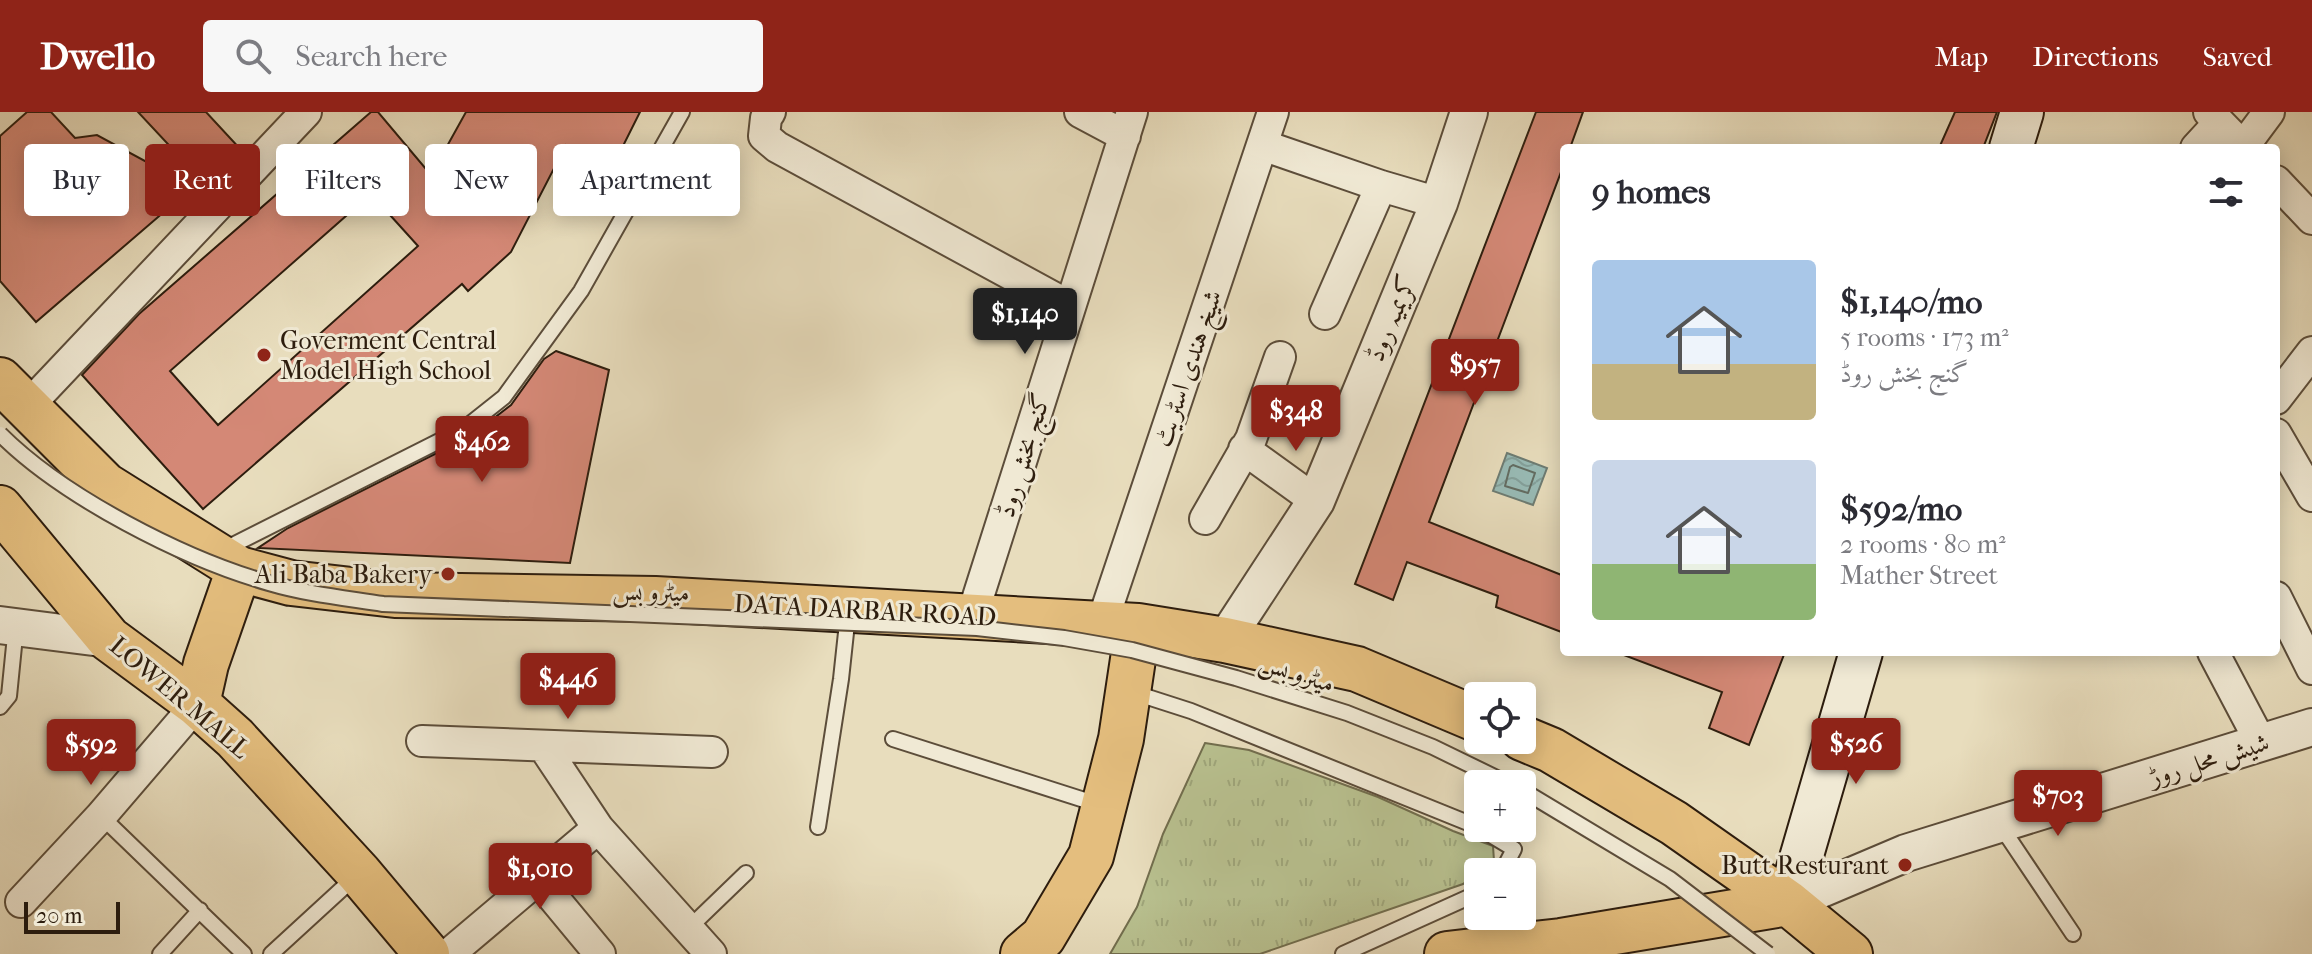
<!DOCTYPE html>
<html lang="en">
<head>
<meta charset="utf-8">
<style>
	:root { --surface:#fff; --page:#f7f7f7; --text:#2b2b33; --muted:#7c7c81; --accent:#8f2418 }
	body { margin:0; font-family:"IM FELL French Canon",Amiri,serif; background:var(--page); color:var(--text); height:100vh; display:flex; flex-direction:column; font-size:30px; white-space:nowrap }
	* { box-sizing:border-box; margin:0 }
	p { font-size:26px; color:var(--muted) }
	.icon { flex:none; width:44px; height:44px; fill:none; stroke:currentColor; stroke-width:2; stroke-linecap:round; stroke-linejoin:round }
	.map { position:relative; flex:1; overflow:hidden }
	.drawer { position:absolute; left:1560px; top:32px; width:720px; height:512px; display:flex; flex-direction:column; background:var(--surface); border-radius:8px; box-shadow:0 4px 20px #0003 }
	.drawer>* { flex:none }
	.top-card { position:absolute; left:24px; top:32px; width:760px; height:72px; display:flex; gap:16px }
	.tools { position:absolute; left:1464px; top:570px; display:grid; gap:16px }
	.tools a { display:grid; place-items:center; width:72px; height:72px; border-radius:8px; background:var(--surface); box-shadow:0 4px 20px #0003; font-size:40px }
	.scale { position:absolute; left:24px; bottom:20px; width:96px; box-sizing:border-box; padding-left:8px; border:4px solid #2d1d0e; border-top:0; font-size:22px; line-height:28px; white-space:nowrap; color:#2d1d0e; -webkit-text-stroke:6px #f0e9d4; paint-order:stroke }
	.price { position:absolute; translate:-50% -68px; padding:0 18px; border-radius:8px; background:var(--accent); color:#fff; font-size:26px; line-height:52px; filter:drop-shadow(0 2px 4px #0008) }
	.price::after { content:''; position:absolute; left:50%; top:48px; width:24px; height:18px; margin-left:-12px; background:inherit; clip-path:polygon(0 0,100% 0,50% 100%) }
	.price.active { background:#222; color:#fff }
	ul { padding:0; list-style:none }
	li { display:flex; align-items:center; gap:24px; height:200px; padding:0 32px }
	li span { display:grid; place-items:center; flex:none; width:224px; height:160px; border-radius:8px; color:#555 }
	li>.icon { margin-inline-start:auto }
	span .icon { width:96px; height:96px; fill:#fffc; stroke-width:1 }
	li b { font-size:34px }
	h2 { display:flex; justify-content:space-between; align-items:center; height:96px; padding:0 32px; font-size:34px }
	.chip { padding:0 28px; border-radius:8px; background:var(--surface); box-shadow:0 4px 20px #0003; font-size:28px; line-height:72px }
	.chip.active { background:var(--accent); color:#fff }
	header { display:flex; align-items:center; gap:48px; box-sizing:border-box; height:112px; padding:0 40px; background:var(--accent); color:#fff }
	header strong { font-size:38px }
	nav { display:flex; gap:44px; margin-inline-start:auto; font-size:28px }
	.search { width:560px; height:72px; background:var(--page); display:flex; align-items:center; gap:20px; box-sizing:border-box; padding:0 28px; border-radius:8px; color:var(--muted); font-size:30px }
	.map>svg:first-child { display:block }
</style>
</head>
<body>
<header>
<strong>Dwello</strong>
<div class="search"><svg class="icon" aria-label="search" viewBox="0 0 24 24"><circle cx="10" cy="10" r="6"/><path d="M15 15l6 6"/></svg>Search here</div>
<nav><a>Map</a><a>Directions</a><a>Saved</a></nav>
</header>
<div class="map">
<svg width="2312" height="842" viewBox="0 0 2312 842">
	<defs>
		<pattern id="grass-tufts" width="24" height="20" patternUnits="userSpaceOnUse" patternTransform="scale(2)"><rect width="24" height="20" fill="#b8c08f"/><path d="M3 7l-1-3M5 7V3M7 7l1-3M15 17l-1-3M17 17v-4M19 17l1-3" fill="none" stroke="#9ea57a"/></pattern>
		<pattern id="water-waves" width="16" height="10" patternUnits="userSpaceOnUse" patternTransform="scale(2)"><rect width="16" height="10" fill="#98bbb6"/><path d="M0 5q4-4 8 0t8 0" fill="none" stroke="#83a09b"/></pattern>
	</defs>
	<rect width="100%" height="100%" fill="#e8ddbd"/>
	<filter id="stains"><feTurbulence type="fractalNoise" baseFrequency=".0025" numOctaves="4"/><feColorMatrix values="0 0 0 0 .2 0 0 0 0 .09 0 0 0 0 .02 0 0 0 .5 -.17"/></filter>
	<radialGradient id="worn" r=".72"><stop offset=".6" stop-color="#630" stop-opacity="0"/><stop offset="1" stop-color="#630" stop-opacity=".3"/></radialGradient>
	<path fill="url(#grass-tufts)" stroke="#726e4e" stroke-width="2" d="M1205,631L1249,638L1378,685L1453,719L1493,734L1494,749L1463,772L1260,842H1110L1137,795L1163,722Z"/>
	<path fill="url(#water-waves)" stroke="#6d7c73" stroke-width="2" d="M1507,341L1547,356L1533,393L1493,379Z"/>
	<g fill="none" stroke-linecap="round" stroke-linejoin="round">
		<path stroke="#626c62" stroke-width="2" d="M1513,353L1535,361L1528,381L1505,374L1510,355Z"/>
	</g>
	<path fill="#d48876" stroke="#2d1d0e" stroke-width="2" fill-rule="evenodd" d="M27,0H51L75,26L97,23L193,75L36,210L0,169V24Z
		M138,0H206L243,40L208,75Z
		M371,0H378L431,63L466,0H640L612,56L566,33L511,140L468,179L462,172L203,397L82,263L139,202ZM371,82L418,134L218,313L170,259Z
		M1536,0H1583L1570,36H1564V52L1429,410L1564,464V521L1496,495L1498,484L1407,450L1393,488L1355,472Z
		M1955,0H1997L1983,36H1939Z
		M556,239L609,258L570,451L258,436L288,416L471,324L511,293L544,247Z
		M1622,540H1785L1749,633L1709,616L1722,580L1621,542Z"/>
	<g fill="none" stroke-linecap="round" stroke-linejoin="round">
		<g stroke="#5c4d3a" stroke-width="18">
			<path id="service" d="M221,439L465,316L504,285L581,179L682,0
				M1132,580L1191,599L1478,715
				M0,595L9,584L16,514
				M893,627L1100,693
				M101,704L244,842
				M2000,713L2073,822
				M818,715L841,567L848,502
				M1479,716L1514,737L1502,760
				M689,816L746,761
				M160,842L200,798
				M271,842L356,764
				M1343,842L1478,781"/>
		</g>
		<g stroke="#5c4d3a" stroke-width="34">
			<path id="minor" d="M770,0L766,6L764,24L777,35L1069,194
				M1080,0L1125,24
				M2209,0L2244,36
				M1262,33L1381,74L1439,91
				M2243,35L2269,0
				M2196,36L2219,11
				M2276,69L2312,107
				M1325,202L1381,74
				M2276,287L2312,240
				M28,294L306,0
				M2276,322L2312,384
				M1244,337L1316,389
				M1205,407L1251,327L1280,245
				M2276,485L2312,557
				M972,504L1132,0
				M1102,511L1273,0
				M2213,540L2261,631
				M422,629L712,640
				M544,635L598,716L711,842
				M537,766L600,842
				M21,790L101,704L197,592
				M449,842L598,716"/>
		</g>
		<g stroke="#5c4d3a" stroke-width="40">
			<path id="tertiary" d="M0,513L109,527
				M1225,528L1316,389L1439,91L1469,0
				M1788,791L1906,741L2312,615"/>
		</g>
		<g stroke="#2d1d0e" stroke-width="46">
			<path id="secondary" d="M2011,36L2022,0
				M1788,791L1861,540"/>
		</g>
		<g stroke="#2d1d0e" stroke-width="48">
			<path id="primary" d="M0,268L105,373L239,457L291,471L395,483L655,487L1138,514L1225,528L1357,557L1478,608
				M0,396L109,527L197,592L235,626L359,761L427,842
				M197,592L206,552L239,457
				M1522,626L1551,638L1674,711L1788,791L1850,842
				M1023,842L1043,825L1091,744L1121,627L1138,514
				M1447,842L1561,829L1788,791"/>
		</g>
		<use href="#service" stroke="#f0e9d4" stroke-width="14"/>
		<use href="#minor" stroke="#f0e9d4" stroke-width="30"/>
		<use href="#tertiary" stroke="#f0e9d4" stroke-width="36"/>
		<use href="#secondary" stroke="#f0e9d4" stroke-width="42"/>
		<use href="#primary" stroke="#e4be7e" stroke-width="44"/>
		<g stroke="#5c4d3a" stroke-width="18" stroke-linecap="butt">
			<path id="service-bridge" d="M0,322C63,385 184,447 269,471C306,482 345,486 383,492L977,516L1064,526L1132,538L1236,566L1347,601L1433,635L1509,672
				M1522,678L1670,767L1768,842"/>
		</g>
		<use href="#service-bridge" stroke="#f0e9d4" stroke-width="14"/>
	</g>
	<g fill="#8f2418" stroke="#f0e9d4" stroke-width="3">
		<circle cx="264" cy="243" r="8"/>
		<circle cx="448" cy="462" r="8"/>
		<circle cx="1905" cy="753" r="8"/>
	</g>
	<g text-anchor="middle" stroke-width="6" stroke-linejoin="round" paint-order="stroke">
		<g font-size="26" fill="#2d1d0e" stroke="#f0e9d4">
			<text transform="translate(1391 206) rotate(-67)" y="9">کریمیہ روڈ</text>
			<text transform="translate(1187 256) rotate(-71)" y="9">شیخ ہندی اسٹریٹ</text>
			<text transform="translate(1023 343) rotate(-73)" y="9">گنج بخش روڈ</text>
			<text transform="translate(651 479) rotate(2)" y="9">میٹرو بس</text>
			<text transform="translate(865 498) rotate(3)" y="9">DATA DARBAR ROAD</text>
			<text transform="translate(1297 560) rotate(18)" y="9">میٹرو بس</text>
			<text transform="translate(180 585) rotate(40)" y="9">LOWER MALL</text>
			<text transform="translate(2209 647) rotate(-17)" y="9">شیش محل روڑ</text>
		</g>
		<g font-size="26" fill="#2d1d0e" stroke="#f0e9d4" text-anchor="end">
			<text x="280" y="237" text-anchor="start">Goverment Central<tspan x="280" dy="30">Model High School</tspan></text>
			<text x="432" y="471">Ali Baba Bakery</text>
			<text x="1889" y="762">Butt Resturant</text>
		</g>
	</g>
	<rect width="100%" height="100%" filter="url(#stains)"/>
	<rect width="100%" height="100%" fill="url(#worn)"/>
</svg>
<div class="tools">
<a><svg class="icon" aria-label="locate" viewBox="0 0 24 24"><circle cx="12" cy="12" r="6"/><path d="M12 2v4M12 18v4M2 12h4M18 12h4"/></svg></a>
<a>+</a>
<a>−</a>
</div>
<div class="scale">20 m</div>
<b class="price active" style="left:1025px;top:244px">$1,140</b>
<b class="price" style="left:1475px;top:295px">$957</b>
<b class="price" style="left:1296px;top:341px">$348</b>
<b class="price" style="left:482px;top:372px">$462</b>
<b class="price" style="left:568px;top:609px">$446</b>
<b class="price" style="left:1856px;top:674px">$526</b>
<b class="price" style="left:91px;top:675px">$592</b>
<b class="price" style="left:2058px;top:726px">$703</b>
<b class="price" style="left:540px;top:799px">$1,010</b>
<div class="top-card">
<a class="chip">Buy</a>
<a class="chip active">Rent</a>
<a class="chip">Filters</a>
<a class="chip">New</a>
<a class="chip">Apartment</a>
</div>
<section class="drawer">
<h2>9 homes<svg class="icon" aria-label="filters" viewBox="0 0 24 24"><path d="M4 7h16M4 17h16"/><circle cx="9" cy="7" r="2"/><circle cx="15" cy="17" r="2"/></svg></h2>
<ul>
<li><span style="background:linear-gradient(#a9c7e8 65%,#c2b280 0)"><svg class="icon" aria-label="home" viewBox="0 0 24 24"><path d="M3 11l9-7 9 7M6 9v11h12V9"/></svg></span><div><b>$1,140/mo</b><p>5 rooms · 173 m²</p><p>گنج بخش روڈ</p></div></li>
<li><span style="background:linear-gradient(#c9d6e8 65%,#8fb573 0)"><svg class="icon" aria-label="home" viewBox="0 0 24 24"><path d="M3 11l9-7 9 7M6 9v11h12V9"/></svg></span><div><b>$592/mo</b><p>2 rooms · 80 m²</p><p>Mather Street</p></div></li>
</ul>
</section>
</div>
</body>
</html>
